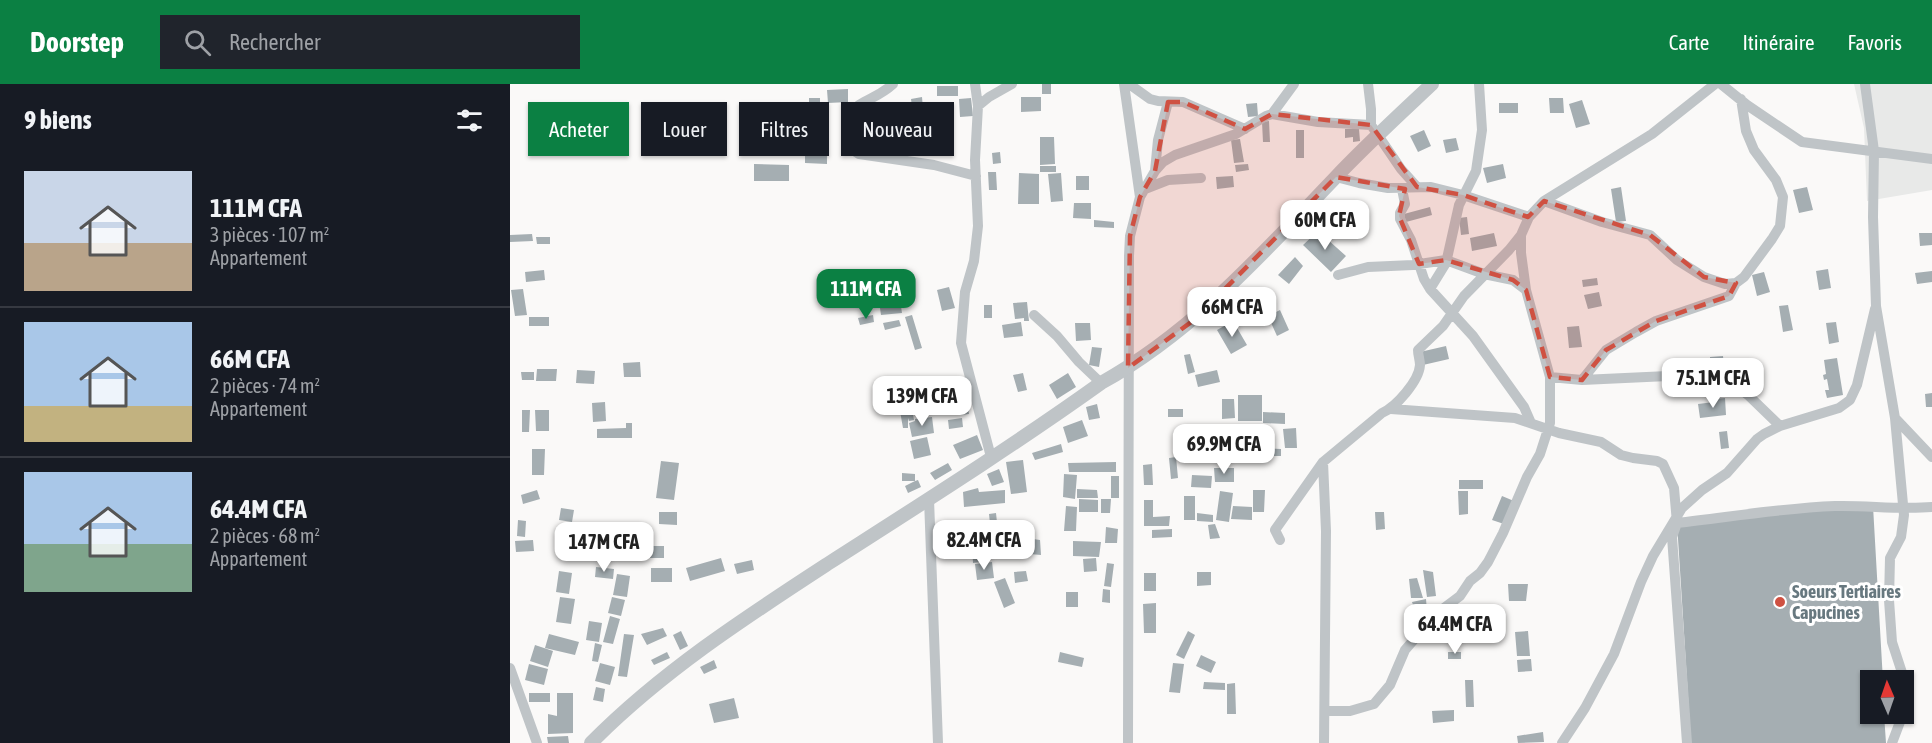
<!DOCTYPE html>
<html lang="fr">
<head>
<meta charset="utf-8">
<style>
	:root { --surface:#171b24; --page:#20242c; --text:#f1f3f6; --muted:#9ea1a6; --line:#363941; --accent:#0b8043 }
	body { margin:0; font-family:"Asap Condensed",sans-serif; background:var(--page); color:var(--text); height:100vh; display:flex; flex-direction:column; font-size:22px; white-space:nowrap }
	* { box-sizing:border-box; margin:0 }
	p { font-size:20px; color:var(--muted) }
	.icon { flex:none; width:33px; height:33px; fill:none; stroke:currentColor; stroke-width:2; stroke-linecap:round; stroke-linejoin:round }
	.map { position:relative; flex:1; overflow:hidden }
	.drawer { display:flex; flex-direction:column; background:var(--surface); width:510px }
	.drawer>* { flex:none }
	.guide { position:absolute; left:18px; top:18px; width:570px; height:54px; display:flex; gap:12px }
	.needle { width:39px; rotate:358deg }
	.controls { position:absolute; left:1350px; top:586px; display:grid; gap:12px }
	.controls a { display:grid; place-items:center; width:54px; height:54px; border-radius:0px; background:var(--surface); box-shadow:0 2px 4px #0004; font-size:30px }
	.price { position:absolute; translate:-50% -51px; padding:0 14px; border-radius:12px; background:#fff; color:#222; font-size:20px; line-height:39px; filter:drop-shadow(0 2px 3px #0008) }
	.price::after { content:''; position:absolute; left:50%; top:36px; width:18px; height:14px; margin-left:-9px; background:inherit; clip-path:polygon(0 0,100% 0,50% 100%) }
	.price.on { background:var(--accent); color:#fff }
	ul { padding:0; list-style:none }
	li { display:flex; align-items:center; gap:18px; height:150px; padding:0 24px }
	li+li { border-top:2px solid var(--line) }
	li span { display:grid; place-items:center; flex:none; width:168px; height:120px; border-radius:0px; color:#555 }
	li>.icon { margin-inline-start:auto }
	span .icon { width:72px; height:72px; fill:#fffc; stroke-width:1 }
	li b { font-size:26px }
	h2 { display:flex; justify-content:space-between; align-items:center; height:72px; padding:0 24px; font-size:26px }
	.chip { padding:0 21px; border-radius:0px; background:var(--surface); box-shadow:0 2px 4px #0004; font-size:21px; line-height:54px }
	.chip.on { background:var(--accent); color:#fff }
	header { display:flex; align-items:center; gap:36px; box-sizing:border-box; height:84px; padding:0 30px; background:var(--accent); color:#fff }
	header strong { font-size:28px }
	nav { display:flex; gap:33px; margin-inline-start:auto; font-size:21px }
	.search { width:420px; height:54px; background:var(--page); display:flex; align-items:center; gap:15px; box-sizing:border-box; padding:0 21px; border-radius:0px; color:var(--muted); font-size:22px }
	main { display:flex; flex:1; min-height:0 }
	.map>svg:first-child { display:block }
</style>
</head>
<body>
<header>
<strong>Doorstep</strong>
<div class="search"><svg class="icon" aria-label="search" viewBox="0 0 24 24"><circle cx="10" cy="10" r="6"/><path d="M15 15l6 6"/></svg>Rechercher</div>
<nav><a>Carte</a><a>Itinéraire</a><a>Favoris</a></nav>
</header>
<main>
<section class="drawer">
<h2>9 biens<svg class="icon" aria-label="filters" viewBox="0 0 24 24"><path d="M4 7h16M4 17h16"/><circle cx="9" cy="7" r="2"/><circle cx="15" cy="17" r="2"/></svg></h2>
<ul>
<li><span style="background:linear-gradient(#c9d6e8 60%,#b9a48a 0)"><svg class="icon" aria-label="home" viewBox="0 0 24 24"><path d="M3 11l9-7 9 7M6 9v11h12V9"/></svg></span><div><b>111M CFA</b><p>3 pièces · 107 m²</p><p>Appartement</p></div></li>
<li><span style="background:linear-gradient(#a9c7e8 70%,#c2b280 0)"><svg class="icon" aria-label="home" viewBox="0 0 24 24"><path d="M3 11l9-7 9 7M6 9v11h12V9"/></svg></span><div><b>66M CFA</b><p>2 pièces · 74 m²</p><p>Appartement</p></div></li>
<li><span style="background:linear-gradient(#a9c7e8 60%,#7fa58c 0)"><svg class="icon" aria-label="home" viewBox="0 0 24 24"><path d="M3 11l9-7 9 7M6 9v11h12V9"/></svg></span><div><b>64.4M CFA</b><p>2 pièces · 68 m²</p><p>Appartement</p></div></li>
</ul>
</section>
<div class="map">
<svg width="1422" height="659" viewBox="0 0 1422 659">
	<rect width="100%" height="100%" fill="#faf9f8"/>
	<path fill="#e8e9e8" d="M1344,0H1422V106L1357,117L1354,44Z"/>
	<path fill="#a5aeb2" d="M532,0H541V10H532Z
		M427,2H448V12H427Z
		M338,5V18L318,19L317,6Z
		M412,13L414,36L404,37L401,15Z
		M511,13H531V27L511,28Z
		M299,14H310V28H299Z
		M461,14L463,32L450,33L449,15Z
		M1039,14H1053L1054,29H1040Z
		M1072,16L1080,40L1066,44L1059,20Z
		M747,19L748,32L738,33L736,20Z
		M989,19H1008V29H989Z
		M346,32H356L355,57H345Z
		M759,37L760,58H753L752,38Z
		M302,44H309L308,62H301Z
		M835,45H849L850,57L843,58V53L835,54Z
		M786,46H794V74H786Z
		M914,46L921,62L908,68L900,52Z
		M530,53H544L545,80L530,81Z
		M946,54L949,66L936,69L933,56Z
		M730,55L734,78L724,79L721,56Z
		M490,68L491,79L483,80L482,69Z
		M295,69H317V80L295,79Z
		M244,80L279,81V97H244Z
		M738,80L739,86L726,88L725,81Z
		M993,80L996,94L977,99L973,84Z
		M530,82H546V88H530Z
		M478,88H486L487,106H479Z
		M509,89L529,90V120H508Z
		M551,89L553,117L541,118L538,90Z
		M566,92H579V106H566Z
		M723,92L724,103L707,105L706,93Z
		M1111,103L1116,137L1106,138L1101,105Z
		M1297,103L1303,126L1289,129L1283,106Z
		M564,119H581V135L563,134Z
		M920,123L922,131L896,138L894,130Z
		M957,133L959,150L951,151L949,134Z
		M584,136L604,138V144L584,143Z
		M808,147L836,172L821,188L793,161Z
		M984,149L987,162L962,167L960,154Z
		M1409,149H1422V161L1410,162Z
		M22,150L23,157L0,158V151Z
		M26,153H40V160H27Z
		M785,173L793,182L779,200L768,191Z
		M1318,185L1321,204L1309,206L1306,187Z
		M34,186L35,196L16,198L15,188Z
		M1422,187V198L1407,200L1405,189Z
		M1254,188L1260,208L1247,212L1242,191Z
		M1087,194L1088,201L1073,203L1072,196Z
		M388,203L392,229L371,231L370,224L373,223L371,205Z
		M439,203L445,224L432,227L427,206Z
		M13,205L17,231L5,232L1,206Z
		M1089,208L1092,222L1078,225L1074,211Z
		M517,218L519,237H514V234L505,235L503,219Z
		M474,221H482V234H474Z
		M1278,221L1283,246L1273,248L1269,222Z
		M770,226L779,246L767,252L758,232Z
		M363,231L364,238L350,241L348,234Z
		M402,231L412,264L405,266L395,233Z
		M19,233H39V242H19Z
		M389,236L391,242L375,246L373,239Z
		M723,237L737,261L721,270L707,246Z
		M511,238L513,252L494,254L492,241Z
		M1326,238L1329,258L1319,260L1316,239Z
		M565,239H580L581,256L566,257Z
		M1069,242L1072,263L1059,264L1057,243Z
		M936,262L939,275L913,281L910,268Z
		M582,263L592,264L589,283L579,281Z
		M680,270L685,288L678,290L674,271Z
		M1213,272L1214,284L1200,285V273Z
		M1327,274L1333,311L1317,314L1315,306H1319L1317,295L1314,296L1313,291L1316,290L1314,276Z
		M130,278L131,293H114L113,279Z
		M27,285H47L46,297H26Z
		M67,286L85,287L84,300L66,299Z
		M707,286L710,298L688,303L685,291Z
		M11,288H24V296H12Z
		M513,289L517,306L508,308L503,291Z
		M558,289L566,303L547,315L539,301Z
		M455,293L456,310H442L441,294Z
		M1422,309V323H1416L1415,310Z
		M728,311H752V337H728Z
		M456,312L459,330L451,331L448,314Z
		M400,314L404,336L399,337L398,334V344H393L388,316Z
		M1215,314L1216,331L1190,334L1188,320L1204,318V315Z
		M712,315H724L725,334L712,335Z
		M95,318L96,337L83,338L82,319Z
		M587,320L590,334L579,336L576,323Z
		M658,325H673V333H658Z
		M12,326H20L19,348H12Z
		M25,326H39V347H26Z
		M753,328L775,329V340L753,339Z
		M422,333L424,349L402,353L399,339L405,337V335Z
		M452,334L453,343L439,345L438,336Z
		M572,336L578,352L558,359L553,343Z
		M116,339H122V354H87V345L116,344Z
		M786,344L787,364H775L773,345Z
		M1217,347L1219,364L1211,365L1209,348Z
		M467,351L473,366L450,375L443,361Z
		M417,353L421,371L404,375L400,357Z
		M551,360L553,368L525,376L522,369Z
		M751,364L771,365V372H751Z
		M22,365H35L34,391H22Z
		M666,373L668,394L661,395L659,374Z
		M513,376L517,408L501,410L496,378Z
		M151,377L169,379L164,416L146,414Z
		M606,378V388H559L558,379Z
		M438,379L442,386L425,396L420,389Z
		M642,380L643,401H634L633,381Z
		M704,384H724V398H705Z
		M489,385L494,398L482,402L477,390Z
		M392,389L405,390V397L408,396L411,403L398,409L395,402L405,397H392Z
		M554,390L567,391L565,415L553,413Z
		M682,391L702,392L701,404L681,403Z
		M601,392H609V414H601Z
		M949,396H973V405H949Z
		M468,404L469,408L495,406V419L454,423L453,408Z
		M567,405L587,406L588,414H567Z
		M27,406L30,415L13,420L11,411Z
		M743,406H755L754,428H743Z
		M710,407L723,409L719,438L706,436Z
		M948,407H958V430L949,431Z
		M674,412H685V436H674Z
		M992,412L1004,417L994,440L982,436Z
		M569,415L588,416V428H569Z
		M591,415H601L600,429H591Z
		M634,416H643V433L660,432L659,442H634Z
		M556,422L567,423L566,447H554Z
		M723,422L742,423V436L721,435Z
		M1363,422L1373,597H1360V630H1374L1376,659H1181L1167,439Z
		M51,424L64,426L62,438L49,436Z
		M149,428H167V441L149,440Z
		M865,428H874L875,445L866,446Z
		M486,429L488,448L481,449L479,430Z
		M687,429L703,431V438L687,437Z
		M8,436L16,437L15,453L7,452Z
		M705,440L710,454L700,455L698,441Z
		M596,443L608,445L607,459H595Z
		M662,445V453L642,454V446Z
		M509,453L530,456L531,471L508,469Z
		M23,456L24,467L6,468L5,457Z
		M563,457L591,458L589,473L563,472Z
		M478,460L479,477L463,479L462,461Z
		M140,462H154V474H140Z
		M211,474L215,487L180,497L176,484Z
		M586,474L587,487L574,488L573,475Z
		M242,476L244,486L227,490L224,480Z
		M482,478L484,494L467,496L465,480Z
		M597,479L604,480L601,503L594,502Z
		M86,483L104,485L103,495L85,493Z
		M141,484H162V498H141Z
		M913,486L923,488L926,512L917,513Z
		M49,487L62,489L59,510L46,508Z
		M516,487L518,497L505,499L504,488Z
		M687,488H701V501L687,502Z
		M634,489H646V507H634Z
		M107,490L120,492L117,513L103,511Z
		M495,494L505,519L494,524L484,498Z
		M907,494L913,514H901L899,495Z
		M998,500H1018L1016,517H999Z
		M593,505L600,506V519L592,518Z
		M556,508H568V523H556Z
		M50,513L65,515L61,540L46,538Z
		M102,513L115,516L111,532L98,529Z
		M916,515L917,527L906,530L902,518Z
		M646,519V549H634L633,520Z
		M100,532L110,535L103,560L93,558Z
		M79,537L92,539L89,558L76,556Z
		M153,544L157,552L137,561L131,550Z
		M171,547L178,562L170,566L163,551Z
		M678,547L685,551L674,575L666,571Z
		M1018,547L1020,572H1007L1005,548Z
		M39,550L69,558L65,571L35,564Z
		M114,550L124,551L117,593L108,592Z
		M85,559L92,561L88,578L82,577Z
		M25,561L43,567L38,583L20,577Z
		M157,568L160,574L144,581L141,576Z
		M550,568L574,574L572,583L548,578Z
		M938,568H951V575H938Z
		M691,571L706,578L701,589L686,582Z
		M1021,575L1022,587L1008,588L1007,576Z
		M204,576L207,584L194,590L190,583Z
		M90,579L105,583L100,601L85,597Z
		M663,579L674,580L670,609L659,608Z
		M19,580L38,585L34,601L15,596Z
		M955,596H963L964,623H956Z
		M694,598L715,599V606L693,605Z
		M725,599L726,630H717V600Z
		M86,603L95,605L93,618L83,616Z
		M19,609H40V618H19Z
		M47,609H63V649L38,650V630L47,632Z
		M224,614L229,634L204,639L199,620Z
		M944,626V637L923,639L922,627Z
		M1033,648L1034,658L1008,659L1007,652Z
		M58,652L59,659H38L37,653Z"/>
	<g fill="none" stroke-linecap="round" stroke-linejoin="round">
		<path stroke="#bfc4c7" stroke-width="10" d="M383,0C371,11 362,13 349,21C336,29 338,53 343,66L349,70L424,81L466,92
			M465,0L468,22L465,76L468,142L464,177L455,208L451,259L481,373
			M614,0L630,113L620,152L619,172L618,659
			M619,0L640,15L648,17L673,18L735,45
			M858,0L861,25V41
			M1211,0L1237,21L1292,58L1422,75
			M1355,0L1364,67L1363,133L1366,222L1385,334L1394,431L1391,453L1380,474L1379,516L1382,558L1398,607L1397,620L1394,628
			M468,22L479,13L502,0
			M762,30L784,0
			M645,87L648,56L658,18
			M826,93L849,99L878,104L921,103L953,111L1019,133
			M635,105L658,96L691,94
			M892,105L895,120L890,129V135L901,156L914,195L920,205L963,252L1014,323L1021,339
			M630,113L645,87L653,78L665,71L726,50L756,32L762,30L808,38L861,41L891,85L907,103
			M1034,117L1092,138L1140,151L1167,176L1194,193L1215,200L1226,199L1234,193L1262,155L1270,142L1273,113L1266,96L1244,66L1236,47L1231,15
			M828,191L858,183L903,181L936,176L974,190L1003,196L1016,206
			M920,205L936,179L949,121L966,87L972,46L969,0
			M524,231L547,252L569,278L591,299
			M1040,293L1072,296L1201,290L1226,302L1238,311L1270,342
			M1072,296L1096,266L1126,248L1146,237L1219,212L1226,199
			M881,325L1005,334L1049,349L1091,358L1111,371L1123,374L1147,377L1153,380L1164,404L1167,439L1162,453L1177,659
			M1385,334L1422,373
			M813,378L816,447L814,659
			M419,415L428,659
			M1167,439C1220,433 1272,424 1325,422C1357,421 1389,426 1422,423
			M770,456L765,446L813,378L872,329C886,323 909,297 910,281C910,276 908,271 908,266L933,242L954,212L999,166L1011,151L1019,133L1034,117L1142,50L1205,0
			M0,584L27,659
			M815,627H840L864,620L880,601L895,566L926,530L950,512L960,497L970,489L978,478L993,449L1017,393L1030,370L1040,339V293L1016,206L1011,169V151
			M1052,659L1075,624L1104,570L1131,498L1143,472L1172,424L1192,406L1217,389L1247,355L1254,350L1270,342L1329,324L1340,316L1347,301L1365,225
			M1382,659L1393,630"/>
		<path stroke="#bfc4c7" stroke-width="14" d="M81,659C151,588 236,533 319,479C411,420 503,362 591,299C683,248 752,170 824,95C855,62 889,31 922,0"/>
	</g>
	<path fill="#cf5142" fill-opacity="0.2" stroke="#cf5142" stroke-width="4.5" stroke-dasharray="12 8" stroke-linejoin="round" d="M658,18H673L735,45L762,30L861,41L907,103L953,111L1018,133L1034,117L1140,151L1194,193L1226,199L1219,212L1146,237L1096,266L1072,296L1040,293L1016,206L1003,196L936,176L909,180L889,132L895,105L826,93L684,236L618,284L620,152L630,113L645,87Z"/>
	<circle fill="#cf5142" stroke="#fff" stroke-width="2" cx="1270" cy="518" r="6"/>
	<g text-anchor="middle" stroke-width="6" stroke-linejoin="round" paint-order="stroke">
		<g font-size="18" font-weight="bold" fill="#67787f" stroke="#fff" text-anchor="start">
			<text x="1282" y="514">Soeurs Tertiaires<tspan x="1282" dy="21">Capucines</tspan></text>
		</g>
	</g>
</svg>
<div class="controls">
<a><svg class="needle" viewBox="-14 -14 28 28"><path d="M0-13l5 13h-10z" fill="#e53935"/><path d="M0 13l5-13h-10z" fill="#9ea1a6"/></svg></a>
</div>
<b class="price" style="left:815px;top:167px">60M CFA</b>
<b class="price on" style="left:356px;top:236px">111M CFA</b>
<b class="price" style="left:722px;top:254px">66M CFA</b>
<b class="price" style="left:1203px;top:325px">75.1M CFA</b>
<b class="price" style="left:412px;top:343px">139M CFA</b>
<b class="price" style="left:714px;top:391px">69.9M CFA</b>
<b class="price" style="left:474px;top:487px">82.4M CFA</b>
<b class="price" style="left:94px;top:489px">147M CFA</b>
<b class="price" style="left:945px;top:571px">64.4M CFA</b>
<div class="guide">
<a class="chip on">Acheter</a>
<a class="chip">Louer</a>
<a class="chip">Filtres</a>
<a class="chip">Nouveau</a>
</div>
</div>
</main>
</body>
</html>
